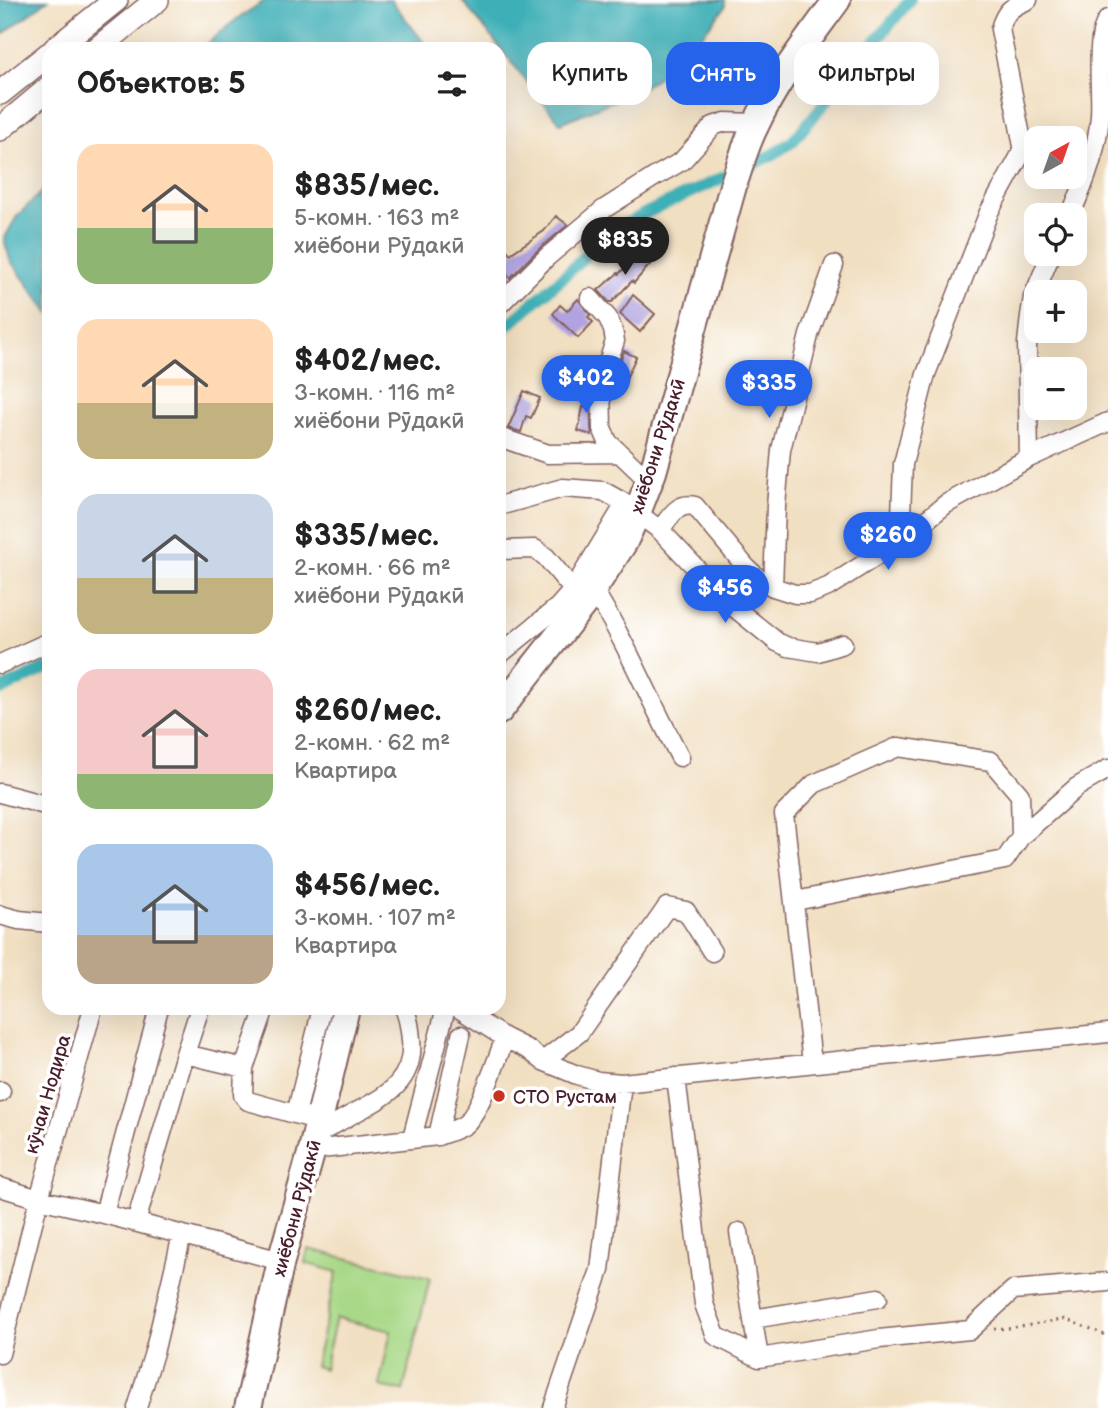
<!DOCTYPE html>
<html lang="ru">
<head>
<meta charset="utf-8">
<style>
	:root { --surface:#fff; --page:#f2f2f2; --text:#222; --muted:#767676; --accent:#2563eb }
	body { margin:0; font-family:"Balsamiq Sans",sans-serif; background:var(--page); color:var(--text); height:100vh; display:flex; flex-direction:column; font-size:26px; white-space:nowrap }
	* { box-sizing:border-box; margin:0 }
	p { font-size:23px; color:var(--muted) }
	.icon { flex:none; width:38px; height:38px; fill:none; stroke:currentColor; stroke-width:2; stroke-linecap:round; stroke-linejoin:round }
	.map { position:relative; flex:1; overflow:hidden }
	.panel { position:absolute; left:42px; top:42px; width:464px; height:973px; display:flex; flex-direction:column; background:var(--surface); border-radius:21px; box-shadow:0 7px 28px #0002 }
	.panel>* { flex:none }
	.guide { position:absolute; left:527px; top:42px; width:476px; height:63px; display:flex; gap:14px }
	.needle { width:46px; rotate:40deg }
	.controls { position:absolute; left:1024px; top:126px; display:grid; gap:14px }
	.controls a { display:grid; place-items:center; width:63px; height:63px; border-radius:14px; background:var(--surface); box-shadow:0 7px 28px #0002; font-size:35px }
	.price { position:absolute; translate:-50% -60px; padding:0 16px; border-radius:24px; background:var(--accent); color:#fff; font-size:23px; line-height:46px; filter:drop-shadow(0 2px 4px #0008) }
	.price::after { content:''; position:absolute; left:50%; top:42px; width:21px; height:16px; margin-left:-10px; background:inherit; clip-path:polygon(0 0,100% 0,50% 100%) }
	.price.current { background:#222; color:#fff }
	ul { padding:0; list-style:none }
	li { display:flex; align-items:center; gap:21px; height:175px; padding:0 35px }
	li span { display:grid; place-items:center; flex:none; width:196px; height:140px; border-radius:21px; color:#555 }
	li>.icon { margin-inline-start:auto }
	span .icon { width:84px; height:84px; fill:#fffc; stroke-width:1 }
	li b { font-size:30px }
	h2 { display:flex; justify-content:space-between; align-items:center; height:84px; padding:0 35px; font-size:30px }
	.pill { padding:0 24px; border-radius:21px; background:var(--surface); box-shadow:0 7px 28px #0002; font-size:24px; line-height:63px }
	.pill.current { background:var(--accent); color:#fff }
	.map>svg:first-child { display:block }
</style>
</head>
<body>
<div class="map">
<svg width="1108" height="1408" viewBox="0 0 1108 1408">
	<rect width="100%" height="100%" fill="#fff"/>
	<filter id="ink" filterUnits="userSpaceOnUse"><feTurbulence type="fractalNoise" baseFrequency=".0143" numOctaves="2"/><feDisplacementMap in="SourceGraphic" scale="14" xChannelSelector="R" yChannelSelector="G"/><feConvolveMatrix kernelMatrix="1 2 1 2 8 2 1 2 1" color-interpolation-filters="sRGB"/></filter>
	<filter id="wash" filterUnits="userSpaceOnUse"><feTurbulence type="fractalNoise" baseFrequency=".00686" numOctaves="4" result="noise"/><feDisplacementMap in="SourceGraphic" scale="28" xChannelSelector="R" yChannelSelector="G"/><feGaussianBlur stdDeviation="1.57" result="paint"/><feColorMatrix in="noise" values="0 0 0 0 0 0 0 0 0 0 0 0 0 0 0 0 0 1.4 0 .05"/><feComposite in="paint" operator="in"/></filter>
	<g filter="url(#wash)">
		<rect width="100%" height="100%" fill="#f1dfc1"/>
		<path fill="#a9d988" stroke="#7a7c5a" stroke-width="2" d="M308,1249L430,1278L403,1391L379,1386L391,1331L336,1318L324,1369L315,1366L337,1272L305,1263Z"/>
		<path fill="#3eafb6" stroke="#446770" stroke-width="2" d="M0,0H48L0,36Z
			M266,0H391L429,49H201L238,18Z
			M462,0H725V7L680,62L637,91L560,123Z
			M49,185V313L10,260L4,239L17,216Z"/>
		<g fill="none" stroke-linecap="round" stroke-linejoin="round">
			<path stroke="#3eafb6" stroke-width="12" d="M499,333L562,278L605,237L646,213L772,155L793,141L910,0
				M0,690L49,667"/>
		</g>
		<g id="blocks">
			<path fill="#b0a3df" d="M556,216L568,225L539,249L510,278L499,262V258L508,251L510,254L544,231Z
				M640,251L652,262L634,283L632,281L612,302H609L598,290L618,273L619,274Z
				M633,295L655,314L640,332L620,314Z
				M578,299L590,315L588,317L593,322L578,338L553,314L560,305L567,311Z
				M624,351L636,357L624,383L614,379Z
				M586,385H590L591,428L592,435L578,431L583,407L587,408Z
				M524,391L540,398L531,418L526,416L521,432L508,428Z"/>
		</g>
	</g>
	<g filter="url(#ink)">
		<use href="#blocks" fill-opacity="0" stroke="#846260" stroke-width="2"/>
		<g fill="none" stroke-linecap="round" stroke-linejoin="round">
			<g stroke="#846260" stroke-width="21">
				<path id="minor" d="M1070,215C1085,184 1097,150 1100,116C1102,92 1094,36 1108,19
					M590,298L608,318L613,330L615,341L601,383L602,428L608,442L650,482
					M499,305L547,257L604,209L656,176L682,161L713,126L725,122L756,123
					M499,437L548,454L618,453
					M1029,458L1027,343L1030,316L1033,297L1051,254
					M499,506L563,488L603,491L621,501L660,530L730,604L777,642L788,647L818,652L843,644
					M660,530C670,517 677,502 695,506L746,567L759,579L773,587L795,594H810L828,587L900,541L946,504L966,493L1029,458L1108,422
					M900,541L903,464L926,374L989,212L1022,152L1023,146L1000,29C1005,11 1011,7 1028,0
					M499,550L535,549L546,557L580,598
					M773,587L776,506L781,450L809,335L834,265
					M593,589C627,643 650,701 680,757
					M499,655L558,607L573,590L625,504
					M0,664L49,642
					M0,793L49,806
					M1021,836L1077,787L1108,769
					M795,901L1005,860L1021,836L1020,795L991,761L898,747L814,784L784,814L812,1063
					M0,915L19,920L49,923
					M458,1008L505,1038L529,1050L543,1061L577,1075L598,1081L622,1083L1108,1033
					M185,1054L200,1008
					M543,1061L579,1033L667,907L686,911L712,952
					M244,1068L265,1008
					M676,1077L704,1304L716,1336L759,1358L879,1339L970,1330L1013,1290L1108,1282
					M0,1093L1,1091
					M296,1114L322,1008
					M316,1135C327,1129 338,1122 349,1116C382,1098 415,1084 411,1040C410,1028 409,1019 404,1008
					M438,1136C446,1133 456,1130 464,1125C480,1114 497,1058 505,1038
					M412,1138L446,1008
					M312,1150L438,1136L461,1035
					M0,1187L39,1199L104,1214L281,1261
					M104,1214L159,1008
					M136,1222L185,1054L244,1068L243,1095L248,1101L320,1121
					M739,1232L759,1358
					M753,1319L878,1298
					M0,1354L39,1199L93,1008
					M137,1408L155,1349L182,1235
					M553,1408L600,1270L622,1083"/>
			</g>
			<g stroke="#846260" stroke-width="26">
				<path id="major" d="M55,49L116,0
					M97,49L157,0
					M0,93L49,54
					M0,129L49,88"/>
			</g>
			<g stroke="#846260" stroke-width="30">
				<path id="highway" d="M499,711L584,603L624,542L637,513L653,472L733,186C740,165 746,143 756,124C777,79 808,40 837,0
					M248,1408L281,1261L312,1150L346,1008"/>
			</g>
			<path stroke="#846260" stroke-width="2.5" stroke-dasharray="2 5" stroke-linecap="butt" d="M994,1329H1005L1065,1319L1108,1336"/>
			<use href="#minor" stroke="#fff" stroke-width="18"/>
			<use href="#major" stroke="#fff" stroke-width="23"/>
			<use href="#highway" stroke="#fff" stroke-width="26"/>
		</g>
	</g>
	<circle fill="#c8321e" stroke="#fff" stroke-width="2.5" cx="499" cy="1096" r="7"/>
	<g text-anchor="middle" stroke-width="7" stroke-linejoin="round" paint-order="stroke">
		<g font-size="19" fill="#4a1f2b" stroke="#fff">
			<text transform="translate(657 446) rotate(-72)" y="7">хиёбони Рӯдакӣ</text>
			<text transform="translate(47 1094) rotate(-74)" y="7">кӯчаи Нодира</text>
			<text transform="translate(296 1208) rotate(-75)" y="7">хиёбони Рӯдакӣ</text>
		</g>
		<g font-size="19" fill="#4a1f2b" stroke="#fff" text-anchor="start">
			<text x="513" y="1103">СТО Рустам</text>
		</g>
	</g>
</svg>
<div class="controls">
<a><svg class="needle" viewBox="-14 -14 28 28"><path d="M0-13l5 13h-10z" fill="#e53935"/><path d="M0 13l5-13h-10z" fill="#767676"/></svg></a>
<a><svg class="icon" aria-label="locate" viewBox="0 0 24 24"><circle cx="12" cy="12" r="6"/><path d="M12 2v4M12 18v4M2 12h4M18 12h4"/></svg></a>
<a>+</a>
<a>−</a>
</div>
<b class="price current" style="left:625px;top:277px">$835</b>
<b class="price" style="left:586px;top:415px">$402</b>
<b class="price" style="left:769px;top:420px">$335</b>
<b class="price" style="left:888px;top:572px">$260</b>
<b class="price" style="left:725px;top:625px">$456</b>
<div class="guide">
<a class="pill">Купить</a>
<a class="pill current">Снять</a>
<a class="pill">Фильтры</a>
</div>
<section class="panel">
<h2>Объектов: 5<svg class="icon" aria-label="filters" viewBox="0 0 24 24"><path d="M4 7h16M4 17h16"/><circle cx="9" cy="7" r="2"/><circle cx="15" cy="17" r="2"/></svg></h2>
<ul>
<li><span style="background:linear-gradient(#ffd9b3 60%,#8fb573 0)"><svg class="icon" aria-label="home" viewBox="0 0 24 24"><path d="M3 11l9-7 9 7M6 9v11h12V9"/></svg></span><div><b>$835/мес.</b><p>5-комн. · 163 m²</p><p>хиёбони Рӯдакӣ</p></div></li>
<li><span style="background:linear-gradient(#ffd9b3 60%,#c2b280 0)"><svg class="icon" aria-label="home" viewBox="0 0 24 24"><path d="M3 11l9-7 9 7M6 9v11h12V9"/></svg></span><div><b>$402/мес.</b><p>3-комн. · 116 m²</p><p>хиёбони Рӯдакӣ</p></div></li>
<li><span style="background:linear-gradient(#c9d6e8 60%,#c2b280 0)"><svg class="icon" aria-label="home" viewBox="0 0 24 24"><path d="M3 11l9-7 9 7M6 9v11h12V9"/></svg></span><div><b>$335/мес.</b><p>2-комн. · 66 m²</p><p>хиёбони Рӯдакӣ</p></div></li>
<li><span style="background:linear-gradient(#f6c9c9 75%,#8fb573 0)"><svg class="icon" aria-label="home" viewBox="0 0 24 24"><path d="M3 11l9-7 9 7M6 9v11h12V9"/></svg></span><div><b>$260/мес.</b><p>2-комн. · 62 m²</p><p>Квартира</p></div></li>
<li><span style="background:linear-gradient(#a9c7e8 65%,#b9a48a 0)"><svg class="icon" aria-label="home" viewBox="0 0 24 24"><path d="M3 11l9-7 9 7M6 9v11h12V9"/></svg></span><div><b>$456/мес.</b><p>3-комн. · 107 m²</p><p>Квартира</p></div></li>
</ul>
</section>
</div>
</body>
</html>
